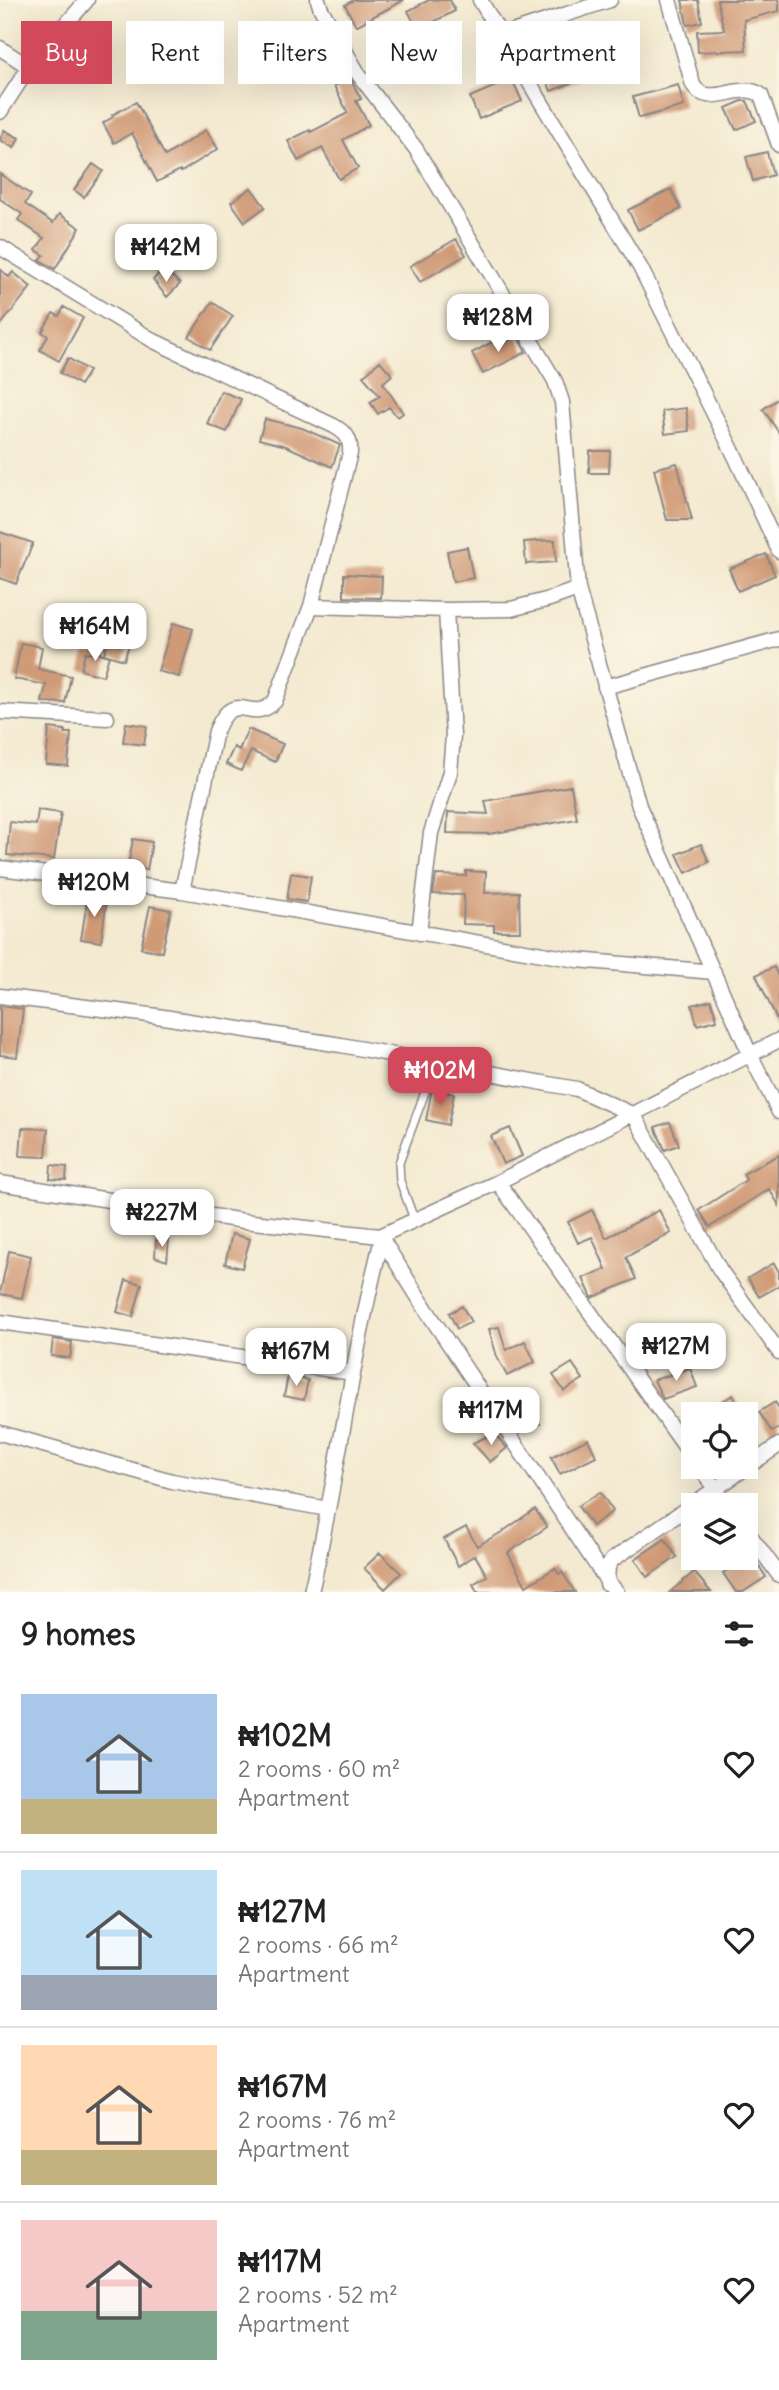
<!DOCTYPE html>
<html lang="en">
<head>
<meta charset="utf-8">
<style>
	:root { --surface:#fff; --page:#f2f2f2; --text:#222; --muted:#767676; --line:#e0e0e0; --accent:#d1495b }
	body { margin:0; font-family:Delius,sans-serif; background:var(--page); color:var(--text); height:100vh; display:flex; flex-direction:column; font-size:26px; white-space:nowrap }
	* { box-sizing:border-box; margin:0 }
	p { font-size:23px; color:var(--muted) }
	.icon { flex:none; width:38px; height:38px; fill:none; stroke:currentColor; stroke-width:2; stroke-linecap:round; stroke-linejoin:round }
	.map { position:relative; height:1592px; overflow:hidden }
	.panel { display:flex; flex-direction:column; background:var(--surface); flex:1 }
	.panel>* { flex:none }
	.banner { position:absolute; left:21px; top:21px; width:738px; height:63px; display:flex; gap:14px }
	.fabs { position:absolute; left:681px; top:1402px; display:grid; gap:14px }
	.fabs a { display:grid; place-items:center; width:77px; height:77px; border-radius:0px; background:var(--surface); box-shadow:0 7px 28px #0002; font-size:35px }
	.price { position:absolute; translate:-50% -60px; padding:0 16px; border-radius:14px; background:#fff; color:#222; font-size:23px; line-height:46px; filter:drop-shadow(0 2px 4px #0008) }
	.price::after { content:''; position:absolute; left:50%; top:42px; width:21px; height:16px; margin-left:-10px; background:inherit; clip-path:polygon(0 0,100% 0,50% 100%) }
	.price.active { background:var(--accent); color:#fff }
	ul { padding:0; list-style:none }
	li { display:flex; align-items:center; gap:21px; height:175px; padding:0 21px }
	li+li { border-top:2px solid var(--line) }
	li span { display:grid; place-items:center; flex:none; width:196px; height:140px; border-radius:0px; color:#555 }
	li>.icon { margin-inline-start:auto }
	span .icon { width:84px; height:84px; fill:#fffc; stroke-width:1 }
	li b { font-size:30px }
	h2 { display:flex; justify-content:space-between; align-items:center; height:84px; padding:0 21px; font-size:30px }
	.pill { padding:0 24px; border-radius:0px; background:var(--surface); box-shadow:0 7px 28px #0002; font-size:24px; line-height:63px }
	.pill.active { background:var(--accent); color:#fff }
	.map>svg:first-child { display:block }
</style>
</head>
<body>
<div class="map">
<svg width="779" height="1592" viewBox="0 0 779 1592">
	<rect width="100%" height="100%" fill="#fcf5e5"/>
	<filter id="ink" filterUnits="userSpaceOnUse"><feTurbulence type="fractalNoise" baseFrequency=".0143" numOctaves="2"/><feDisplacementMap in="SourceGraphic" scale="14" xChannelSelector="R" yChannelSelector="G"/><feConvolveMatrix kernelMatrix="1 2 1 2 8 2 1 2 1" color-interpolation-filters="sRGB"/></filter>
	<filter id="wash" filterUnits="userSpaceOnUse"><feTurbulence type="fractalNoise" baseFrequency=".00686" numOctaves="4" result="noise"/><feDisplacementMap in="SourceGraphic" scale="28" xChannelSelector="R" yChannelSelector="G"/><feGaussianBlur stdDeviation="1.57" result="paint"/><feColorMatrix in="noise" values="0 0 0 0 0 0 0 0 0 0 0 0 0 0 0 0 0 1.4 0 .05"/><feComposite in="paint" operator="in"/></filter>
	<g filter="url(#wash)">
		<rect width="100%" height="100%" fill="#f4ead1"/>
		<g id="blocks">
			<path fill="#d09a76" d="M354,0H404L356,26L345,5Z
				M429,0H450L455,11L418,30L408,11Z
				M682,0H698L702,22L687,25Z
				M717,0H779V11L744,20L746,50L698,52L697,31L724,30Z
				M594,48L603,71L551,91L542,68Z
				M350,78L361,99L356,101L369,125L343,140L358,168L339,179L322,148L298,161L288,141L310,130L311,132L348,113L334,86Z
				M512,79L522,101L479,119L470,97Z
				M678,85L684,106L639,118L633,97Z
				M742,101H747L756,121L736,130L726,108Z
				M136,102L165,156L206,130L218,149L181,172L180,170L157,182L132,133L114,143L103,123L113,117L112,115Z
				M4,130L19,138L14,148L0,140Z
				M767,152L773,175L753,181L746,157Z
				M93,164L103,171L84,197L74,190Z
				M0,174L31,195L25,204L53,223L59,214L80,228L55,269L40,260L44,255L36,250L44,238L18,220L22,214L0,199Z
				M251,188L265,207L245,222L231,202Z
				M671,189L681,209L638,230L628,210Z
				M456,239L466,255L420,282L410,266Z
				M0,269L9,277L13,272L31,287L0,326Z
				M161,271L169,279L172,276L180,284L167,297L153,280Z
				M212,302L233,316L210,350L189,337Z
				M64,307L83,318L59,361L40,350L48,336L42,332L53,313L59,316Z
				M517,336L526,352L483,374L472,353L496,340L499,347Z
				M68,358L89,371L80,385L60,373Z
				M380,361L392,375L383,383L403,413L398,417L389,407L378,414L370,402L380,396L363,376Z
				M221,391L241,399L227,432L207,424Z
				M779,398V433L763,409Z
				M686,408L689,431L665,434L662,411Z
				M265,419L302,428L340,445L332,467L286,446L259,439Z
				M590,451H610L609,473H589Z
				M677,463L692,520H667L654,469Z
				M0,532L33,543L16,584L0,578Z
				M555,540L556,562L526,564L524,542Z
				M467,547L473,578L453,582L447,551Z
				M766,554L775,575L738,591L729,569Z
				M344,574L382,576L381,598L344,597Z
				M117,612L137,618L134,627L138,628L133,643L130,642L124,660L104,654Z
				M173,623L193,629L179,677L158,671Z
				M21,643L42,647L38,669L71,676L65,703L42,702L46,685L14,679Z
				M94,651L109,656L103,676L81,670L85,652L93,654Z
				M126,723L147,726L144,745L123,742Z
				M49,728L65,730V733H71L68,766L46,764Z
				M248,729L283,744L275,762L251,751L241,771L226,764L234,747L239,750Z
				M571,786L577,819L489,834L447,833L448,812L488,814L485,801Z
				M38,810L61,813L54,859L7,855L10,822L36,825Z
				M133,839L152,842L147,870L128,866Z
				M701,844L709,862L686,873L677,854Z
				M466,871L486,872L485,893L519,892L520,931H494V925L463,924L464,895L433,894L436,875L466,876Z
				M291,873L311,876L307,902L287,899Z
				M88,896L107,899L101,942L81,939Z
				M150,906L171,910L162,952L141,948Z
				M774,967L779,978V1024L756,975Z
				M711,1000L717,1020L697,1025L692,1005Z
				M0,1006L23,1009L17,1057L0,1055Z
				M432,1089L454,1094L448,1125L426,1120Z
				M670,1122L679,1145L665,1150L655,1127Z
				M22,1128L48,1129L46,1157L20,1156Z
				M510,1128L522,1156L503,1164L491,1136Z
				M779,1155V1205L769,1189L710,1227L699,1210L746,1180L743,1174Z
				M51,1165L67,1167L66,1180L50,1179Z
				M592,1210L606,1238L659,1210L671,1233L626,1257L636,1279L592,1298L583,1278L606,1269L592,1237L578,1243L568,1222Z
				M232,1234L250,1239L242,1268L225,1264Z
				M156,1240H169L167,1261L155,1257Z
				M9,1251L31,1256L22,1298L0,1294Z
				M774,1263L779,1272V1286L759,1297L748,1278Z
				M126,1280L142,1284L133,1317L117,1312Z
				M462,1306L471,1322L457,1329L449,1313Z
				M499,1327L506,1350L525,1341L535,1362L507,1376L497,1357L489,1329Z
				M53,1339L72,1342L70,1358L51,1356Z
				M572,1363L583,1379L564,1391L553,1375Z
				M690,1368L697,1387L663,1399L654,1380Z
				M288,1376L308,1380L304,1400L284,1396Z
				M733,1395L744,1414H716L712,1407Z
				M525,1401L540,1424L522,1429L510,1411Z
				M775,1402L779,1408V1428L772,1432L759,1412Z
				M494,1433L507,1448L490,1462L473,1443Z
				M588,1439L596,1456L560,1474L551,1457Z
				M600,1492L613,1511L592,1526L578,1506Z
				M535,1509L547,1527L508,1553L526,1586L555,1568L559,1574L562,1572L575,1592H477L473,1584L487,1576L475,1555L458,1566L444,1539L466,1527L477,1546L502,1532Z
				M665,1539L677,1557L647,1577L635,1559Z
				M380,1553L401,1573L385,1589L364,1568Z
				M751,1554L766,1577L743,1592H736L723,1573Z
				M694,1572L711,1592H670Z"/>
		</g>
	</g>
	<g filter="url(#ink)">
		<use href="#blocks" fill-opacity="0" stroke="#8b8686" stroke-width="2"/>
		<g fill="none" stroke-linecap="round" stroke-linejoin="round">
			<g stroke="#8b8686" stroke-width="10">
				<path id="service" d="M414,1219L400,1181L399,1163L425,1092"/>
			</g>
			<g stroke="#8b8686" stroke-width="17">
				<path id="minor" d="M318,0L321,9L359,75L416,149L555,381L562,402L578,589L639,806L750,1054L779,1112
					M480,0L640,267L736,458L779,551
					M669,0L693,85C708,110 740,80 761,95L779,145
					M500,36L610,0
					M0,48L29,67
					M0,112L29,67L87,0
					M0,247L154,341L334,426C346,433 351,438 350,453L311,606L275,701C251,727 235,685 216,731L182,891
					M311,606L446,610L511,609L550,599L578,589
					M605,687L779,639
					M0,712L107,718
					M0,868L182,891L577,960L714,972
					M419,933L431,833L450,772L453,736L446,610
					M0,996L157,1016L341,1045L554,1085L577,1089L634,1115L720,1270L779,1352
					M498,1182L693,1458
					M0,1183L244,1221L380,1236L498,1182L779,1040
					M380,1236L427,1311L607,1581L617,1592
					M0,1322L353,1373
					M0,1433L172,1481L328,1509
					M699,1466L727,1505
					M746,1530L779,1575
					M607,1584L608,1567L612,1560L779,1445
					M311,1592C338,1475 352,1355 382,1239"/>
			</g>
			<use href="#service" stroke="#fff" stroke-width="7"/>
			<use href="#minor" stroke="#fff" stroke-width="14"/>
		</g>
	</g>
</svg>
<div class="fabs">
<a><svg class="icon" aria-label="locate" viewBox="0 0 24 24"><circle cx="12" cy="12" r="6"/><path d="M12 2v4M12 18v4M2 12h4M18 12h4"/></svg></a>
<a><svg class="icon" aria-label="layers" viewBox="0 0 24 24"><path d="M12 4l9 5-9 5-9-5zM3 14l9 5 9-5"/></svg></a>
</div>
<b class="price" style="left:166px;top:284px">₦142M</b>
<b class="price" style="left:498px;top:354px">₦128M</b>
<b class="price" style="left:95px;top:663px">₦164M</b>
<b class="price" style="left:94px;top:919px">₦120M</b>
<b class="price active" style="left:440px;top:1107px">₦102M</b>
<b class="price" style="left:162px;top:1249px">₦227M</b>
<b class="price" style="left:676px;top:1383px">₦127M</b>
<b class="price" style="left:296px;top:1388px">₦167M</b>
<b class="price" style="left:491px;top:1447px">₦117M</b>
<div class="banner">
<a class="pill active">Buy</a>
<a class="pill">Rent</a>
<a class="pill">Filters</a>
<a class="pill">New</a>
<a class="pill">Apartment</a>
</div>
</div>
<section class="panel">
<h2>9 homes<svg class="icon" aria-label="filters" viewBox="0 0 24 24"><path d="M4 7h16M4 17h16"/><circle cx="9" cy="7" r="2"/><circle cx="15" cy="17" r="2"/></svg></h2>
<ul>
<li><span style="background:linear-gradient(#a9c7e8 75%,#c2b280 0)"><svg class="icon" aria-label="home" viewBox="0 0 24 24"><path d="M3 11l9-7 9 7M6 9v11h12V9"/></svg></span><div><b>₦102M</b><p>2 rooms · 60 m²</p><p>Apartment</p></div><svg class="icon" aria-label="heart" viewBox="0 0 24 24"><path d="M12 20l-8-8c-3-5 5-10 8-4 3-6 11-1 8 4z"/></svg></li>
<li><span style="background:linear-gradient(#bfe0f5 75%,#9aa5b1 0)"><svg class="icon" aria-label="home" viewBox="0 0 24 24"><path d="M3 11l9-7 9 7M6 9v11h12V9"/></svg></span><div><b>₦127M</b><p>2 rooms · 66 m²</p><p>Apartment</p></div><svg class="icon" aria-label="heart" viewBox="0 0 24 24"><path d="M12 20l-8-8c-3-5 5-10 8-4 3-6 11-1 8 4z"/></svg></li>
<li><span style="background:linear-gradient(#ffd9b3 75%,#c2b280 0)"><svg class="icon" aria-label="home" viewBox="0 0 24 24"><path d="M3 11l9-7 9 7M6 9v11h12V9"/></svg></span><div><b>₦167M</b><p>2 rooms · 76 m²</p><p>Apartment</p></div><svg class="icon" aria-label="heart" viewBox="0 0 24 24"><path d="M12 20l-8-8c-3-5 5-10 8-4 3-6 11-1 8 4z"/></svg></li>
<li><span style="background:linear-gradient(#f6c9c9 65%,#7fa58c 0)"><svg class="icon" aria-label="home" viewBox="0 0 24 24"><path d="M3 11l9-7 9 7M6 9v11h12V9"/></svg></span><div><b>₦117M</b><p>2 rooms · 52 m²</p><p>Apartment</p></div><svg class="icon" aria-label="heart" viewBox="0 0 24 24"><path d="M12 20l-8-8c-3-5 5-10 8-4 3-6 11-1 8 4z"/></svg></li>
</ul>
</section>
</body>
</html>
